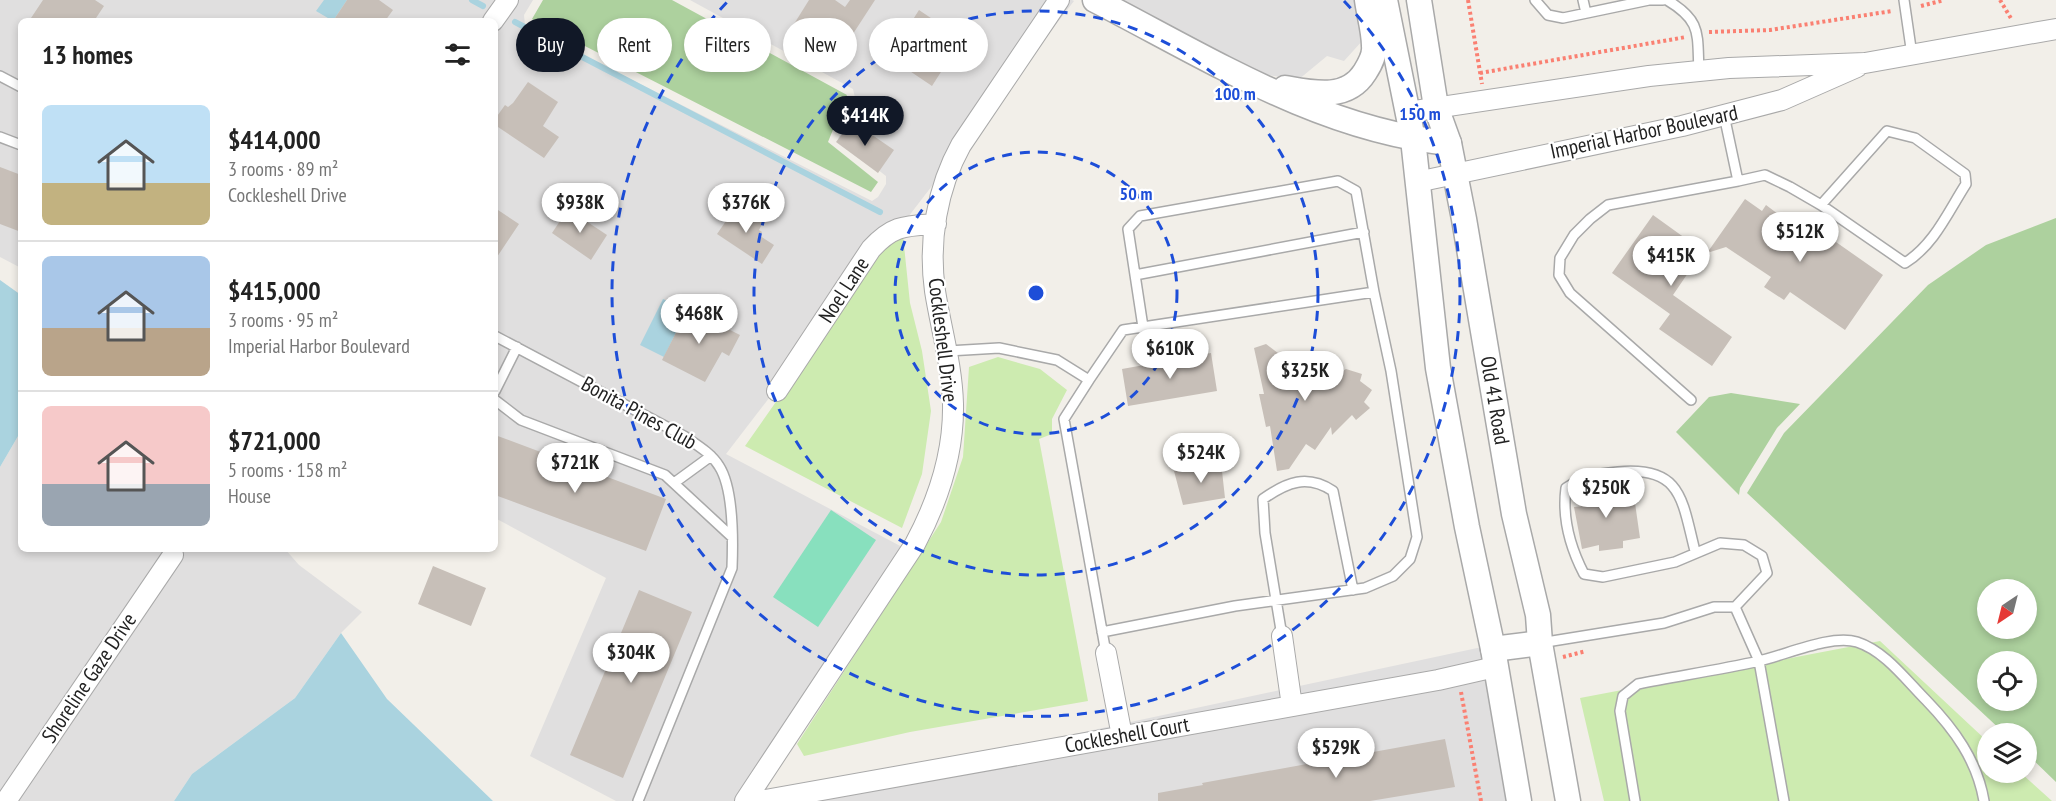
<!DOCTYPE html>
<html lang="en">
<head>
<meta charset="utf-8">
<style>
	:root { --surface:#fff; --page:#f6f6f6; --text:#222; --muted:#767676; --line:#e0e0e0; --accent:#111827 }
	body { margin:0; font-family:"PT Sans Narrow",sans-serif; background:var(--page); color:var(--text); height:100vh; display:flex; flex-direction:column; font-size:22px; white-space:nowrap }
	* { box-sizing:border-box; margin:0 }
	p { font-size:20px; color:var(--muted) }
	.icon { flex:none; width:33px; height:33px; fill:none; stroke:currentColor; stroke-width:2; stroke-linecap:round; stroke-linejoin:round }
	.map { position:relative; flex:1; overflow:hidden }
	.drawer { position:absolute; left:18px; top:18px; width:480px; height:534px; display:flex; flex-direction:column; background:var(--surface); border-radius:9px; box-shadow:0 3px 9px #0003 }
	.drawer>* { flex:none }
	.hud { position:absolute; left:516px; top:18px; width:570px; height:54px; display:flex; gap:12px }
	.needle { width:39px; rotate:215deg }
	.fabs { position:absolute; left:1977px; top:579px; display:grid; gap:12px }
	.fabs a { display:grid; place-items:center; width:60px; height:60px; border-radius:50%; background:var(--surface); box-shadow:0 3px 9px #0003; font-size:30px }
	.price { position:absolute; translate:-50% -51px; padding:0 14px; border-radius:21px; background:#fff; color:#222; font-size:20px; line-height:39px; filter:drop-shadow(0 2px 3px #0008) }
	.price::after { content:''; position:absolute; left:50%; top:36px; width:18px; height:14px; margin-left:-9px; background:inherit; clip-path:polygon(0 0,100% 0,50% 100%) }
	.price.selected { background:var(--accent); color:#fff }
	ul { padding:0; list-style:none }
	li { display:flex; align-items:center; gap:18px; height:150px; padding:0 24px }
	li+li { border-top:2px solid var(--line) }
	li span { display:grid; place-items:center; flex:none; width:168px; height:120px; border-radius:9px; color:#555 }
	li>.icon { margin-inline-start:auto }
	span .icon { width:72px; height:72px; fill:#fffc; stroke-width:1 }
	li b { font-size:26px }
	h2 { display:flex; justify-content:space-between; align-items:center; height:72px; padding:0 24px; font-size:26px }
	.chip { padding:0 21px; border-radius:27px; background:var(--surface); box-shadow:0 3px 9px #0003; font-size:21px; line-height:54px }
	.chip.selected { background:var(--accent); color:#fff }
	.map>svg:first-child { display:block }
</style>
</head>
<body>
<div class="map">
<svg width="2056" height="801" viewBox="0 0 2056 801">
	<rect width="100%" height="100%" fill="#f2efe9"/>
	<path fill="#e0dfdf" d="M0,0H533L524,15L525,26L872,201L878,197L886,184V176L838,139L855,98L853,89L690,0H1072L1074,1L726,454L923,558L792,745L760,801L1482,647L1509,801H616L530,756L606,578L495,518V21H21V268L0,257Z
		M1119,0H1356L1363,40L1344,61L1327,56L1298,80L1263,74Z
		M21,431V549H285L299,565L362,612L341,633L295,698L192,774L174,801H0V467Z"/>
	<path fill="#cdebb0" d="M903,236L910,303L922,351L931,411L922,474L902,528L745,446L889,241Z
		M998,357L1040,369L1067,390L1052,419V434L1039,439L1088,701L910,732L804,756L797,744L941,522L963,457L969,367Z
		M1880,641L1987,741L1988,772L2021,773L2052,801H1604L1580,698Z"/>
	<path fill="#add19e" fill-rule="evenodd" d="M543,0H672L847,95L828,142L878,182L871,192L532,19Z
		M2056,218V782L2027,754L2026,734L2004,733L1747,493L1784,433L1928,285L1986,245ZM1988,590H2026V628H1988ZM1988,662H2026V700H1988Z
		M1731,393L1800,404L1777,428L1740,488L1739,495L1676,432L1709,397Z"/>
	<path fill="#88e0be" d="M831,510L876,540L818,627L773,597Z"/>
	<path fill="#aad3df" d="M324,0H347L333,21L316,11Z
		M0,280L21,295V431L0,467Z
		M663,299L687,310L664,357L640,345Z
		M341,633L387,699L493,801H174L192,774L295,698Z"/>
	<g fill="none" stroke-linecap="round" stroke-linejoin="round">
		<path stroke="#aad3df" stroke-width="6" d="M472,0L483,6
			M515,22L880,212"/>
	</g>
	<path fill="#c7bfb8" d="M43,0H95L104,6L94,21H29Z
		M347,0H379L393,10L385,21H333Z
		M809,0H835L845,7L850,0H875L836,60L813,45L817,39L794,24Z
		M919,10L962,39L932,86L889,57Z
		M528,82L558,102L543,126L559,137L544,158L495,125V119L505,105L508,107L513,103Z
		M852,121L894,150L878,173L836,142Z
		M0,167L21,175V232L0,224Z
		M1745,199L1762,211L1766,205L1782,217L1779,221L1807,241L1816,228L1883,275L1845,330L1790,292L1784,300L1764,287L1771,277L1726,247L1707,253Z
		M737,205L763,222L759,230L762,232L760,236L774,245L762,264L717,234Z
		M495,208L519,224L495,260Z
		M568,209L607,235L591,260L552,233Z
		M1653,215L1703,251L1673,295L1732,337L1712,366L1659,329L1670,314L1612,273Z
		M688,309L740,335L729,356L722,352L705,382L662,360Z
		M1266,344L1291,363L1297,355L1317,367L1321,363L1341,372L1346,369L1362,374L1360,381L1372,390L1364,402L1370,408L1356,420L1352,415L1332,435L1331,427L1315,450L1306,444L1289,469L1277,471L1270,426L1266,427L1259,394H1264L1254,348Z
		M1211,353L1217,391L1128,406L1122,369Z
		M495,435L666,499L646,551L495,495Z
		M1221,462L1225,498L1183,505L1174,471Z
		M1609,482L1612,499L1634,496L1640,538L1623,541V548L1599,551V545L1582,549L1574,507L1585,506L1582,487Z
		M433,566L486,588L471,626L418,604Z
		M639,590L692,612L623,778L570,755Z
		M1445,739L1455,787L1370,801H1158V793L1203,785L1202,783Z"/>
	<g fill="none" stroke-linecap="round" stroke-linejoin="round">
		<g stroke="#a9a9a9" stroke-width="12">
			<path id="service" d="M1535,0L1548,15L1563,18L1649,0H1663
				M1583,0L1586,13
				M1667,0C1702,21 1697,33 1699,71
				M1904,0L1912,55
				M0,76L21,87
				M0,137L21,145
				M1738,181L1765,175L1790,187L1821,205L1905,263C1934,245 1948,212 1966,184L1965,174L1915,138L1887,131L1821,205
				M1135,275L1364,232
				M1143,327L1128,229L1140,216L1338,181L1356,191L1374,292
				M495,336L684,436C697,445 711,453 719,466C734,489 733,542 732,568L638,801
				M948,351L999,348L1057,360L1089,380L1064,419L1106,653
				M1089,380L1123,330L1374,292L1391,371L1417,537L1410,559L1393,576L1365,588L1235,606L1102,632
				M495,391L517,347
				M495,400L521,420L665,475L732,537
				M1691,400L1570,293L1559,275L1560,258L1574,235L1590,219L1608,205L1738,181L1724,115
				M674,483L711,456
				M1735,607L1759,661L1784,801
				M1282,636L1265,533L1263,499C1287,482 1307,474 1333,491L1353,590
				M1540,643L1664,623L1714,607H1735L1767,573L1762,556L1744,545L1720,543L1675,562L1603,577L1584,574C1570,547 1562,518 1566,488C1586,475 1595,474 1618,472C1682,466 1682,500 1695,551
				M1635,801L1620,711L1623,696L1638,684C1678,676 1719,670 1759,661C1786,655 1831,634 1857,642C1885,651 1906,680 1926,700C1954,729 1977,760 1984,801"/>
		</g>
		<g stroke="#a9a9a9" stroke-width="22">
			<path id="minor" d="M493,21L508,0
				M1408,112L1649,76L1729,68L1865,63L2056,29
				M1417,182L1682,126L1782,100L1857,67
				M777,391L871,249C893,225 905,226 936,224
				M1282,636L1292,706
				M1106,653L1122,736
				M6,801L173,555
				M745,801L915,544C938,501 954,454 953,404C952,365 941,329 935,291C928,241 937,188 961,145L1059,0
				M760,801L1438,680L1495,667"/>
		</g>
		<g stroke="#a9a9a9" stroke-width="27">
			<g id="tertiary">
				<path d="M1095,0C1208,58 1320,130 1449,143"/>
				<path d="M1385,0L1413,139L1438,368L1467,527L1493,649L1519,801"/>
				<path id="s1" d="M1419,0L1436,107L1449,143L1464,219L1514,514L1538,615L1540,643L1568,801"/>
				<path d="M1285,88C1313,93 1347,101 1365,72C1370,64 1375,55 1374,46C1374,31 1369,15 1367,0"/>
				<path d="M1493,649L1540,643"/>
			</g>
		</g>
		<path stroke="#fa8072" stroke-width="4" stroke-dasharray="3 3" stroke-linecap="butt" d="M1468,0L1482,84
			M2000,0L2012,20
			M1921,6L1944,0
			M1709,32L1770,30L1892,11
			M1480,73L1686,37
			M1563,657L1586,651
			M1461,692L1481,801"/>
		<use href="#service" stroke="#fff" stroke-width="9"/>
		<use href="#minor" stroke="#fff" stroke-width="20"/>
		<use href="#tertiary" stroke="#fff" stroke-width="24"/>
	</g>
	<g fill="none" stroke="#1d4ed8" stroke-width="3" stroke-dasharray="10 8">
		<circle cx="1036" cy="293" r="141"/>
		<circle cx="1036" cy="293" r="282"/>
		<path d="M1344 1A424 424 0 1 1 728 1"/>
	</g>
	<g text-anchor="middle" stroke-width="4.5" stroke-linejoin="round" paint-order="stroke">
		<g font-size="21" fill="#222" stroke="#fff">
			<text transform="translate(1644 132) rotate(-12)" y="7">Imperial Harbor Boulevard</text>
			<text transform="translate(844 290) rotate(-57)" y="7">Noel Lane</text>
			<text transform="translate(943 340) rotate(83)" y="7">Cockleshell Drive</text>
			<text dy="7" stroke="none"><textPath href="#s1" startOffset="408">Old 41 Road</textPath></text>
			<text transform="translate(639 413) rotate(29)" y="7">Bonita Pines Club</text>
			<text transform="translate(89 678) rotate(-56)" y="7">Shoreline Gaze Drive</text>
			<text transform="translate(1127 735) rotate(-10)" y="7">Cockleshell Court</text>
		</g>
	</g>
	<circle cx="1036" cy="293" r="9" fill="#1d4ed8" stroke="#fff" stroke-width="3"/>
	<g font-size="18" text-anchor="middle" font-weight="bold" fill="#1d4ed8" stroke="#fff" stroke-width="4.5" stroke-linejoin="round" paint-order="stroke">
		<text x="1235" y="100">100 m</text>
		<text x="1420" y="120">150 m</text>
		<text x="1136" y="200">50 m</text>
	</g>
</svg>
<div class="fabs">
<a><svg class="needle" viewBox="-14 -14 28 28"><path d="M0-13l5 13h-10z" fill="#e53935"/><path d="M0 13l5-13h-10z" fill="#767676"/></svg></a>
<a><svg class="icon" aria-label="locate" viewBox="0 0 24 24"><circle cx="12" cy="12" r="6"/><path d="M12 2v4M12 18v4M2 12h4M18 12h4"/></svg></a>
<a><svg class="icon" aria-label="layers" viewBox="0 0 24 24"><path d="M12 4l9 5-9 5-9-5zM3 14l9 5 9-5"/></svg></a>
</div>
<b class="price selected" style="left:865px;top:147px">$414K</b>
<b class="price" style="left:580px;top:234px">$938K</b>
<b class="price" style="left:746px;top:234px">$376K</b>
<b class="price" style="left:1800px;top:263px">$512K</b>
<b class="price" style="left:1671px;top:287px">$415K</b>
<b class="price" style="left:699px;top:345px">$468K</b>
<b class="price" style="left:1170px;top:380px">$610K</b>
<b class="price" style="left:1305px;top:402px">$325K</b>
<b class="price" style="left:1201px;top:484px">$524K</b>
<b class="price" style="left:575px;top:494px">$721K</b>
<b class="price" style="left:1606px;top:519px">$250K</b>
<b class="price" style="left:631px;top:684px">$304K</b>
<b class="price" style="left:1336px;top:779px">$529K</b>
<div class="hud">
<a class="chip selected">Buy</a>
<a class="chip">Rent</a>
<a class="chip">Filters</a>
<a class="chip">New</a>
<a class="chip">Apartment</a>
</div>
<section class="drawer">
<h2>13 homes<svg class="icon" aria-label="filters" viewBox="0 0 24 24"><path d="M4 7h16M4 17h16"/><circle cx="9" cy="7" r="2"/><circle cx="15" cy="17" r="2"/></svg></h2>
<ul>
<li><span style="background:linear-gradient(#bfe0f5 65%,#c2b280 0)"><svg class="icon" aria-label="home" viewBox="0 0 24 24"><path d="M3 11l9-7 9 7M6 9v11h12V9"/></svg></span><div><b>$414,000</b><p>3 rooms · 89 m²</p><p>Cockleshell Drive</p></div></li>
<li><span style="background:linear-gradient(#a9c7e8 60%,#b9a48a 0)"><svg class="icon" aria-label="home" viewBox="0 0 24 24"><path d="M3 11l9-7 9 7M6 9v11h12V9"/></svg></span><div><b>$415,000</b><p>3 rooms · 95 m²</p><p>Imperial Harbor Boulevard</p></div></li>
<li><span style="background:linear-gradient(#f6c9c9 65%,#9aa5b1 0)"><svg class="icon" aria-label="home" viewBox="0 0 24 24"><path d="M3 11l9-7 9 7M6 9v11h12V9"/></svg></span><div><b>$721,000</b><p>5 rooms · 158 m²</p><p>House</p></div></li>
</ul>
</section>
</div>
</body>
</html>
